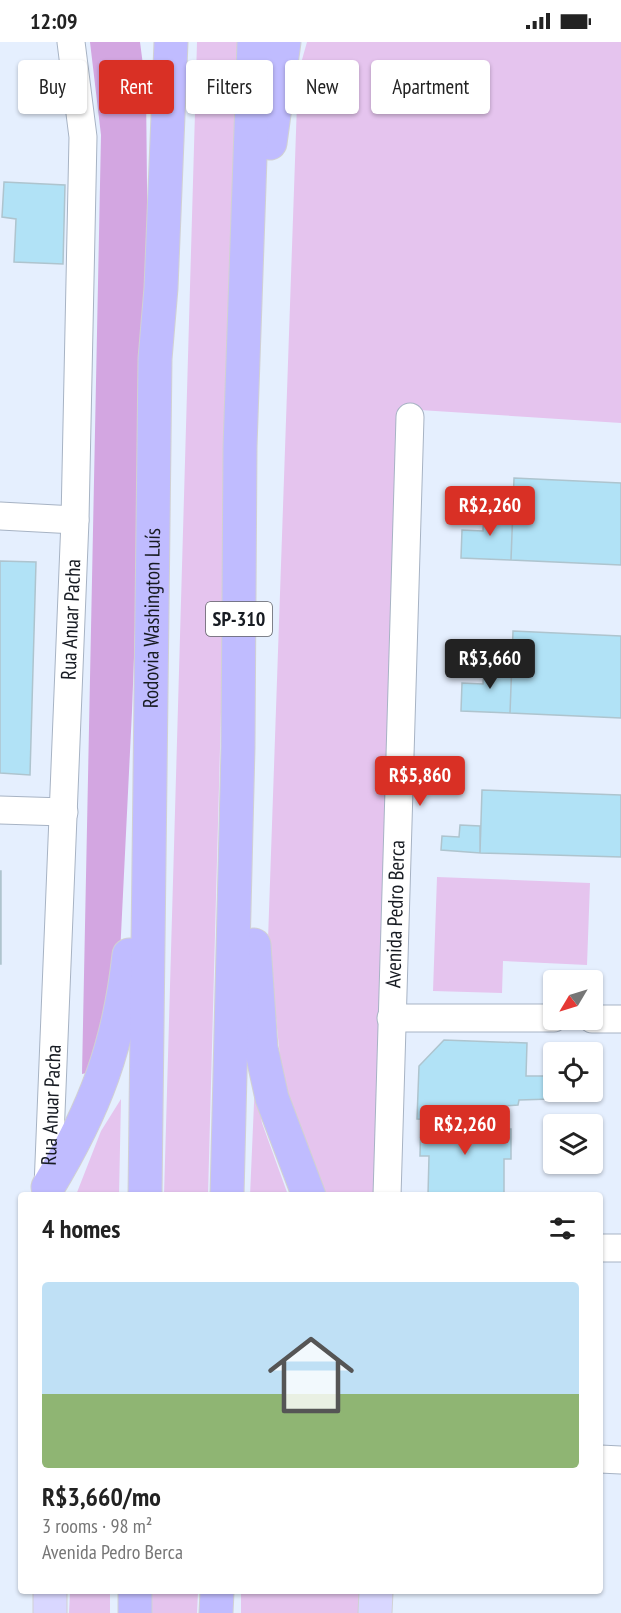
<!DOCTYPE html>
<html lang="en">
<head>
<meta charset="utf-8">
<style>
	:root { --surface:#fff; --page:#f2f2f2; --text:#222; --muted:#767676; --accent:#d93025 }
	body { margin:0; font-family:"PT Sans Narrow",sans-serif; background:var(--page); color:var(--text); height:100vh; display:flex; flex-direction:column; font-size:22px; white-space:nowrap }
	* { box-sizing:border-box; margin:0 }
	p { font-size:20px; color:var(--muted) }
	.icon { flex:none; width:33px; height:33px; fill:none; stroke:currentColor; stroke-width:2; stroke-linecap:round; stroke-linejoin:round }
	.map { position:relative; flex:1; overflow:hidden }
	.drawer { position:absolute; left:18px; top:1150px; width:585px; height:402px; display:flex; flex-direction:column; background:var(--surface); border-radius:6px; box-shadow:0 2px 4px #0004 }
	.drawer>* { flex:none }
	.banner { position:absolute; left:18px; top:18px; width:585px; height:54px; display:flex; gap:12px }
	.needle { width:39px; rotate:232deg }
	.buttons { position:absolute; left:543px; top:928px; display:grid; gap:12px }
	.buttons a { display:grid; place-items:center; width:60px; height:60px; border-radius:6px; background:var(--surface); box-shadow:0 2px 4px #0004; font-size:30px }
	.price { position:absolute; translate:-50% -51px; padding:0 14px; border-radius:6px; background:var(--accent); color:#fff; font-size:20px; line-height:39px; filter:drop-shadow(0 2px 3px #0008) }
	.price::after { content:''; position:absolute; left:50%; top:36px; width:18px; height:14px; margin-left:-9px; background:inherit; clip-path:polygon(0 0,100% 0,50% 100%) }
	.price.active { background:#222; color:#fff }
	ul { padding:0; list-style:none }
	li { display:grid; align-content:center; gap:12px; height:318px; padding:0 24px }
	li span { display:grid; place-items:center; height:186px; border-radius:6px; color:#555 }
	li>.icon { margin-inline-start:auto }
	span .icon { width:108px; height:108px; fill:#fffc; stroke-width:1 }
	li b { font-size:26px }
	h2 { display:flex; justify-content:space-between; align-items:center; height:72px; padding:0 24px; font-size:26px }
	.chip { padding:0 21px; border-radius:6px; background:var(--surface); box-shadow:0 2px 4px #0004; font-size:21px; line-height:54px }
	.chip.active { background:var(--accent); color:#fff }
	.status { display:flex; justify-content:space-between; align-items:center; height:42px; padding:0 30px; background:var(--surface); direction:ltr }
	.status svg { height:16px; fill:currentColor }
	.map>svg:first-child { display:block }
</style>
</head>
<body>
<div class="status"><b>12:09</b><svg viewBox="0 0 49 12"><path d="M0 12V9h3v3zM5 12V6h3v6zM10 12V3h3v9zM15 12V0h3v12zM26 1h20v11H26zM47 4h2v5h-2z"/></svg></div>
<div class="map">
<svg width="621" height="1571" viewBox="0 0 621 1571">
	<rect width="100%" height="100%" fill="#e5effe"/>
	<path fill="#e5c4ee" d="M197,0H239L208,1153L164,1154Z
		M307,0H621V381L404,367L375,1153H322L282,1034L268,898L298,32Z
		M437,835L590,841L587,923L503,919L502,951L433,949Z
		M255,1038L262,1081L288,1153L250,1154Z
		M121,1057L119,1153H76L101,1089Z
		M70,1550H110V1571H69Z
		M152,1550H198L197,1571H151Z
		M241,1550H363V1571H241Z"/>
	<path fill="#d3a6e1" d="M90,0H140L146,46L148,241L132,669L120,913L95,1029L82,1032L101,93Z"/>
	<path fill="#b1e2f6" stroke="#aec4ce" stroke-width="1.5" d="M4,140L65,143L63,222L14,220L16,177L2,175Z
		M514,436L621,441V523L511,518Z
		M484,465L513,467L511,518L461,516L462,488L483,489Z
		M0,519L36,520L30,733L0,731Z
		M513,589L621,594V676L510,671Z
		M484,619L512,620L510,671L461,669L462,641L483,642Z
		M482,748L621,753V815L480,811Z
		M460,783L480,784V811L441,808L442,794L459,795Z
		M0,829H1V922H0Z
		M444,998L527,1001L526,1034H552L551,1057L519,1058L518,1063L504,1064V1079L417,1077L419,1024Z
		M421,1076L504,1079L503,1087H511V1117H504V1154L428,1153L429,1114H420Z"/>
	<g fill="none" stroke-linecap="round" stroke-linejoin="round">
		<g stroke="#a7b3c4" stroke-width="29">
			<g id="minor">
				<path d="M0,474L75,478"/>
				<path d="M0,768L64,770"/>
				<path d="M391,976H554"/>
				<path d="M592,977H621"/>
				<path id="s1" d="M48,1145L75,478L83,95L71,0"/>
				<path id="s2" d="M387,1154L410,375"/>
				<path d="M600,1206H621"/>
				<path d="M600,1417L621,1418"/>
			</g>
		</g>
		<g stroke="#d1d1d3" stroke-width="35">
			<path id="major" d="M50,1571V1550
				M375,1571L376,1550"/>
		</g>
		<g stroke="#d1d1d3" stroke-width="35">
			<g id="highway">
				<path d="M270,101L284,0"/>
				<path d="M254,903L261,1006L272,1056L309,1154"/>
				<path d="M48,1145C95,1067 119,1004 129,913"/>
				<path id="s3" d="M145,1154L155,317L161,246L171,0"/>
				<path d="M227,1154L238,705L240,405L254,0"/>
				<path d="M135,1571V1550"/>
				<path d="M216,1571L217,1550"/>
			</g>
		</g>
		<use href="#minor" stroke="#fff" stroke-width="27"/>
		<use href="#major" stroke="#d9d7ff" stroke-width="33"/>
		<use href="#highway" stroke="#c0bcff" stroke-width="33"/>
	</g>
	<g text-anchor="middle" stroke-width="4.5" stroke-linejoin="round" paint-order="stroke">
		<rect fill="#fff" stroke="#5d5f64" stroke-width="1.5" x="206" y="560" width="66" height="34" rx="4.5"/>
		<g font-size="20" font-weight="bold" fill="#171b22">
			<text x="239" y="584">SP-310</text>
		</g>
		<g font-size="21" fill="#171b22" stroke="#fff">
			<text dy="7" stroke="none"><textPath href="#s1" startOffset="568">Rua Anuar Pacha</textPath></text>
			<text dy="7" stroke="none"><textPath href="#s3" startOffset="578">Rodovia Washington Luís</textPath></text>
			<text dy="7" stroke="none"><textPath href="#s2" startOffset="282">Avenida Pedro Berca</textPath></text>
			<text dy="7" stroke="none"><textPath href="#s1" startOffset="82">Rua Anuar Pacha</textPath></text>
		</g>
	</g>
</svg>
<div class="buttons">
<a><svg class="needle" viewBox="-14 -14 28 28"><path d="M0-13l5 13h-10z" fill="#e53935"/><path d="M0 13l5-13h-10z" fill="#767676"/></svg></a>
<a><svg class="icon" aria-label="locate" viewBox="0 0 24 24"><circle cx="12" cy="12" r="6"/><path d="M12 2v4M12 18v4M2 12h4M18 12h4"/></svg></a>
<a><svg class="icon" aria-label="layers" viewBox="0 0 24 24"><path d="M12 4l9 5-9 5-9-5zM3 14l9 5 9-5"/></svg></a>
</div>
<b class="price" style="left:490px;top:495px">R$2,260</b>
<b class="price active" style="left:490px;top:648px">R$3,660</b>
<b class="price" style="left:420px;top:765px">R$5,860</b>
<b class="price" style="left:465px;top:1114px">R$2,260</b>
<div class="banner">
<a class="chip">Buy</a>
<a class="chip active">Rent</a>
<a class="chip">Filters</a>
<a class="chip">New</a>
<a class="chip">Apartment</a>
</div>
<section class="drawer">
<h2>4 homes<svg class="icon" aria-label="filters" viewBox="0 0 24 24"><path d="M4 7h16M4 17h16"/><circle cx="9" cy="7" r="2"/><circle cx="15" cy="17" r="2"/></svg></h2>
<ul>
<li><span style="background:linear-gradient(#bfe0f5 60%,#8fb573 0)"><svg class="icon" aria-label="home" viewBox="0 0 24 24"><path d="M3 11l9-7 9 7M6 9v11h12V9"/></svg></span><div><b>R$3,660/mo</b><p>3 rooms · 98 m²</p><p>Avenida Pedro Berca</p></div></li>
</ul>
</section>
</div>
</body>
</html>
